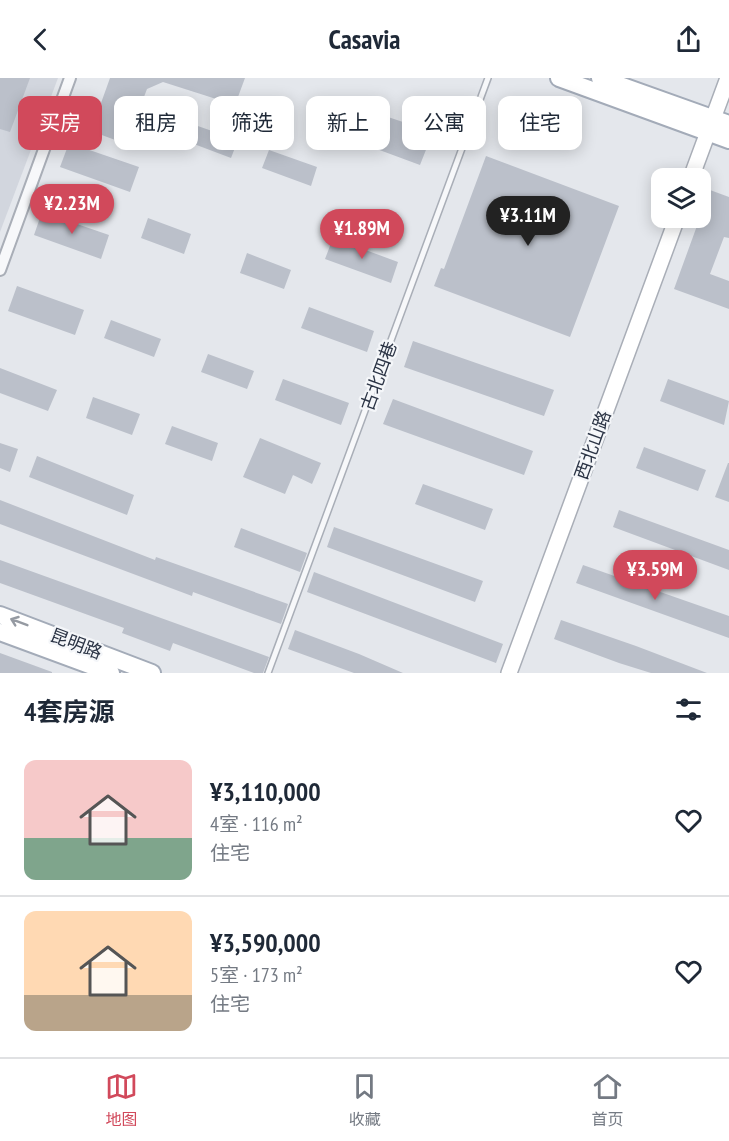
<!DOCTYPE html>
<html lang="zh">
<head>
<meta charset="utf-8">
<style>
	:root { --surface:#fff; --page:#f2f2f3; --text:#1f2937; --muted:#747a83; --line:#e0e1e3; --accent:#d1495b }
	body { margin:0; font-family:"PT Sans Narrow","Noto Sans SC",sans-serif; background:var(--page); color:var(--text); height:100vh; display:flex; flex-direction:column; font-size:22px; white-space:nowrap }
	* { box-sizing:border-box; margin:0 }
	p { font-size:20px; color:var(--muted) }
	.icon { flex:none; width:33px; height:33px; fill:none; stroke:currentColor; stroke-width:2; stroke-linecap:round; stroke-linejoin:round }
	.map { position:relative; height:595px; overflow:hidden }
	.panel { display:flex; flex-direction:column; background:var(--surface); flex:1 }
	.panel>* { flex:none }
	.banner { position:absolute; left:18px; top:18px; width:693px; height:54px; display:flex; gap:12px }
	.buttons { position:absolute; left:651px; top:90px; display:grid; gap:12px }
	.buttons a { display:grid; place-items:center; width:60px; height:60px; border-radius:12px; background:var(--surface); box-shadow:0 3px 15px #0003; font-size:30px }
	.price { position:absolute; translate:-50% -51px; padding:0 14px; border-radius:21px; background:var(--accent); color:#fff; font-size:20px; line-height:39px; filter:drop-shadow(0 2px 3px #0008) }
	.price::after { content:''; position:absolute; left:50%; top:36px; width:18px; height:14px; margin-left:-9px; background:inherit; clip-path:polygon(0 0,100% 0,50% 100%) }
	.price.on { background:#222; color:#fff }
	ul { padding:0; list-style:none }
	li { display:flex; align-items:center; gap:18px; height:150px; padding:0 24px }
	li+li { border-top:2px solid var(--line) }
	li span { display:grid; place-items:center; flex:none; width:168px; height:120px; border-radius:12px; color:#555 }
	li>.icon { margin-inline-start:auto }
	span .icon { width:72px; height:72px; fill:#fffc; stroke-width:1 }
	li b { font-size:26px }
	h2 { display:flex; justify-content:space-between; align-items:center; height:72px; padding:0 24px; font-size:26px }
	.pill { padding:0 21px; border-radius:12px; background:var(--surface); box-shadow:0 3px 15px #0003; font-size:21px; line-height:54px }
	.pill.on { background:var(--accent); color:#fff }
	header { display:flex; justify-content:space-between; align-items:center; height:78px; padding:0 24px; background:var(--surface); font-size:27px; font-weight:800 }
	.tabs { display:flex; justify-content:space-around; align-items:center; height:84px; border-top:2px solid var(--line); background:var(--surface); font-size:16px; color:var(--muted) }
	.tabs a { display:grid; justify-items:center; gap:3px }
	.tabs .on { color:var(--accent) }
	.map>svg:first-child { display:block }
</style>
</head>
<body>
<header><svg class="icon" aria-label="back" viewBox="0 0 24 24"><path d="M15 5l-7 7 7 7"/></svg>Casavia<svg class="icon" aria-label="share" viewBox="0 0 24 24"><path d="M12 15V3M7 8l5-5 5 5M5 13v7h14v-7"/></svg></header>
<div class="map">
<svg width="729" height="595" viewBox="0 0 729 595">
	<rect width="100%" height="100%" fill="#e4e7ec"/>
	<path fill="#d2d6de" d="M0,0H58L0,154Z"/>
	<path fill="#bbc0ca" d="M0,0H30L10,54L0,51Z
		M110,0H245L235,27L163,4L147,11L126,66L91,53Z
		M337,22L433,54L420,87L328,53Z
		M192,46L238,62L231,80L186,63Z
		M69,65L139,89L130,114L60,89Z
		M269,72L317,89L311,108L262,90Z
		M486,78L619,128L570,259L434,208L441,190L444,191Z
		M710,112L729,119V160L724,159L710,196L729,203V231L674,211Z
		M42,134L109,157L101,181L34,157Z
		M148,140L191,156L184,176L141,160Z
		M333,160L398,184L391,205L325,181Z
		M247,175L291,192L284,211L240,195Z
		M17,208L84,232L75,257L8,233Z
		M309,229L374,253L367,274L301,250Z
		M111,242L161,261L154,279L104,260Z
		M413,263L554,312L544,338L404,289Z
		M208,276L254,293L247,311L201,294Z
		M0,290L57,312L48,333L0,315Z
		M283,301L349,325L341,347L275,322Z
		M668,301L729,323L724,347L660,323Z
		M93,319L140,336L132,357L86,340Z
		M393,321L533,373L524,397L383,346Z
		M172,348L218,365L212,383L165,366Z
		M260,360L321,385L312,406L293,397L285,416L243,399Z
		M0,365L18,371L10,394L0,390Z
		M644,369L706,392L698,413L636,390Z
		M37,378L134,417L127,437L29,399Z
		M728,385H729V424L715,419Z
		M423,406L493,431L485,452L415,426Z
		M0,422L155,482L156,479L288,526L281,546L193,514L192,518L0,446Z
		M619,432L729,472V492L613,449Z
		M334,449L483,503L475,524L327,469Z
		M241,450L307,475L300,494L234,469Z
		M0,482L269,579L263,595H254L173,565L170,573L122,555L124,550L0,505Z
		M583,487L729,538V560L576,505Z
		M314,494L503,566L496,585L307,514Z
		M561,542L636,568L707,595H651L619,585L554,561Z
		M295,552L359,576L403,595H354L288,571Z
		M0,575L52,594V595H0Z"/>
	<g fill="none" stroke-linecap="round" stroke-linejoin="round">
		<g stroke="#a9aeb7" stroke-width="8">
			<path id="service" d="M268,595L488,0"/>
		</g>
		<g stroke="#a9aeb7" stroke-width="14">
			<path id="minor" d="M0,192L70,0"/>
		</g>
		<g stroke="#a9aeb7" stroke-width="18">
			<path id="secondary" d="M691,100L728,0
				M509,595L677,140"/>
		</g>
		<g stroke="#a3abb8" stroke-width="20">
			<path id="primary" d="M559,0L729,62
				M600,0L729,46
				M0,537L152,595
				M0,554L111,595"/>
		</g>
		<use href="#service" stroke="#f7f8fa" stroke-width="5"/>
		<use href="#minor" stroke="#f7f8fa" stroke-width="10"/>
		<use href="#secondary" stroke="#fff" stroke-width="15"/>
		<use href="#primary" stroke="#fff" stroke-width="16"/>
	</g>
	<defs><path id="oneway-shaft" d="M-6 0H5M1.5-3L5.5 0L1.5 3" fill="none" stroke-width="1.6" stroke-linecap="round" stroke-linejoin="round" transform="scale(1.5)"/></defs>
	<use stroke="#959aa2" href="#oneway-shaft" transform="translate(19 544) rotate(-159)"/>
	<g text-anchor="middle" stroke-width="4.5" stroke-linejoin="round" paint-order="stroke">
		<g font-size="18" fill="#2b3445" stroke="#f4f6f9">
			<text transform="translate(379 298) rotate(-70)" y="6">古北四巷</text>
			<text transform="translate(593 367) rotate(-70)" y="6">西北山路</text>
			<text transform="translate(76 566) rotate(21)" y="6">昆明路</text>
		</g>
	</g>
</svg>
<div class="buttons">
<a><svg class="icon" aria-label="layers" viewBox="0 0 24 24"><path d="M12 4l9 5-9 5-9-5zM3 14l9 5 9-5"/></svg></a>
</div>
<b class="price" style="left:72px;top:157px">¥2.23M</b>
<b class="price on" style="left:528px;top:169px">¥3.11M</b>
<b class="price" style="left:362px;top:182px">¥1.89M</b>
<b class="price" style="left:655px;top:523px">¥3.59M</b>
<div class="banner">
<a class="pill on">买房</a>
<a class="pill">租房</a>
<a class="pill">筛选</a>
<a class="pill">新上</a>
<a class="pill">公寓</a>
<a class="pill">住宅</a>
</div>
</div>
<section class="panel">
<h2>4套房源<svg class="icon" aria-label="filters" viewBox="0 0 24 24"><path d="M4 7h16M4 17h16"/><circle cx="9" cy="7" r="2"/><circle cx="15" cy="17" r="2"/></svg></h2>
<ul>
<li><span style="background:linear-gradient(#f6c9c9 65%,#7fa58c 0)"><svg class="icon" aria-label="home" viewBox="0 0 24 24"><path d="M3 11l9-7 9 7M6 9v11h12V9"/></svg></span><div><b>¥3,110,000</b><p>4室 · 116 m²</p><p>住宅</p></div><svg class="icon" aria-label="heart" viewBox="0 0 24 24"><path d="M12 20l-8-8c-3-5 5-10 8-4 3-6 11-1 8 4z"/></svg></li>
<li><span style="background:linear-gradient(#ffd9b3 70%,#b9a48a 0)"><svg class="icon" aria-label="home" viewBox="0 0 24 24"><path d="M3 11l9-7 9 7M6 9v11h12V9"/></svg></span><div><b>¥3,590,000</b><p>5室 · 173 m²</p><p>住宅</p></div><svg class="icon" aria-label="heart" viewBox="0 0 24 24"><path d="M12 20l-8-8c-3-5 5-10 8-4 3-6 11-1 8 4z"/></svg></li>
</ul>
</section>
<nav class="tabs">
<a class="on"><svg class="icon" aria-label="map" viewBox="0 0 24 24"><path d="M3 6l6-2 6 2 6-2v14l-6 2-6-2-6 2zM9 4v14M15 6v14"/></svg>地图</a>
<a><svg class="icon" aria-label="saved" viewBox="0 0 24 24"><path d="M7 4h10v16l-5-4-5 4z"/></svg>收藏</a>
<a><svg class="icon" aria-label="home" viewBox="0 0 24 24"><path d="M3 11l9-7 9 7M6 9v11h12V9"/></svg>首页</a>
</nav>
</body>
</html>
